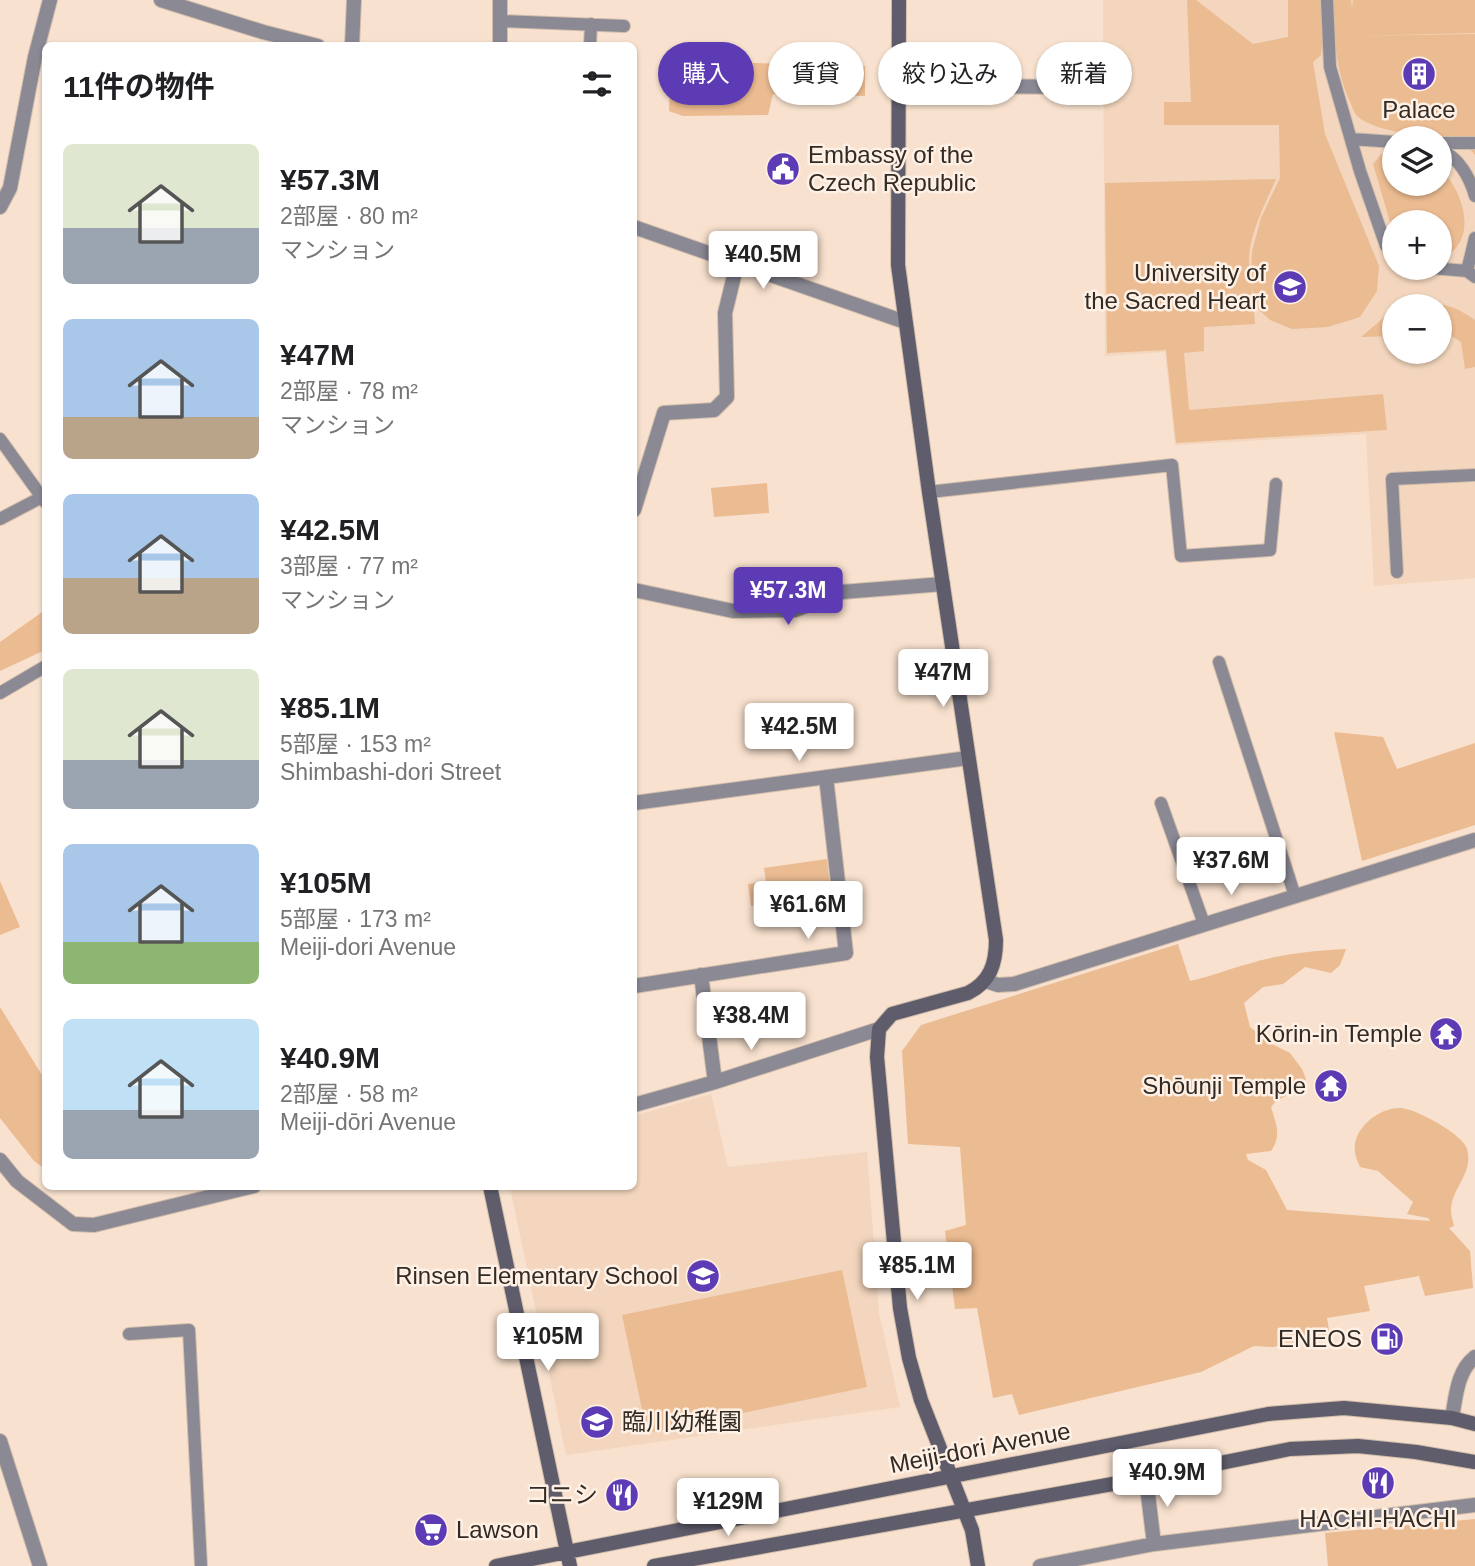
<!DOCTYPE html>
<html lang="ja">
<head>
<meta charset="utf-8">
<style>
	:root { --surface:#fff; --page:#f2f2f2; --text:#202124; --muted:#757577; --accent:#5d3bb4 }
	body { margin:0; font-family:Arial,"Noto Sans JP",sans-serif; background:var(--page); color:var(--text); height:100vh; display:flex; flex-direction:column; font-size:26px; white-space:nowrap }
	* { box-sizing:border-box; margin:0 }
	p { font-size:23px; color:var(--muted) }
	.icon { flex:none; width:38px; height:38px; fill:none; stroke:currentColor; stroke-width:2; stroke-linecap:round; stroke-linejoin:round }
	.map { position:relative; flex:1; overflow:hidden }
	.details { position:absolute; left:42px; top:42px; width:595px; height:1148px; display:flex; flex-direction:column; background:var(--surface); border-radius:10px; box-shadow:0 2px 5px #0004 }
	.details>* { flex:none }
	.top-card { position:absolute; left:658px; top:42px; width:665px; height:63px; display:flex; gap:14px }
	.controls { position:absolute; left:1382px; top:126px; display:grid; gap:14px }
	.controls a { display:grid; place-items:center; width:70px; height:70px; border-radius:50%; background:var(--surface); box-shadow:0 2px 5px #0004; font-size:35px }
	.price { position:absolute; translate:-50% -60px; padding:0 16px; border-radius:7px; background:#fff; color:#222; font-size:23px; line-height:46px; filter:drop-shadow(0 2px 4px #0008) }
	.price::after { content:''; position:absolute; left:50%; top:42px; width:21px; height:16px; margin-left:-10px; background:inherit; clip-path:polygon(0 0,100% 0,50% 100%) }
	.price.current { background:var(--accent); color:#fff }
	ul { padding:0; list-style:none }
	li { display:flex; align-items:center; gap:21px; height:175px; padding:0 21px }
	li span { display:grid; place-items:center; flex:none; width:196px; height:140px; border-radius:10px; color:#555 }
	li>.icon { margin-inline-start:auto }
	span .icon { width:84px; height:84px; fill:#fffc; stroke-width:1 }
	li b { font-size:30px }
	h2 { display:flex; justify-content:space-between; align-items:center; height:84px; padding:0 21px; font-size:30px }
	.chip { padding:0 24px; border-radius:32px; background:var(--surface); box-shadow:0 2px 5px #0004; font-size:24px; line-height:63px }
	.chip.current { background:var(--accent); color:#fff }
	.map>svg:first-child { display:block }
</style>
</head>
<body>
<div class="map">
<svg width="1475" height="1566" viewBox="0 0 1475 1566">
	<rect width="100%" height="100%" fill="#f8e1ce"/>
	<path fill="#f3d6bd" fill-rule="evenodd" d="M1103,0H1475V578L1374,586L1366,434L1175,445L1165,352L1105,356ZM1395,138H1440V184H1395ZM1395,222H1440V268H1395ZM1395,306H1440V352H1395Z
		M711,1094L728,1167L867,1152L879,1313L900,1407L566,1455L510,1187L634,1186V1116Z"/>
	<path fill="#ebbb91" d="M1187,0H1196L1253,44L1288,37V0H1321L1324,28L1321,55L1313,62L1325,134L1379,266L1377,291L1360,317L1328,327L1292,329L1270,320L1257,308L1252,287L1255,324L1204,327V351L1184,353L1189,410L1383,394L1387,430L1176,443L1166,350L1107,353L1105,183L1276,179C1265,205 1242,246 1251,275L1252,251L1261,218L1280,178L1279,125H1164V102H1191Z
		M1333,0H1351L1352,8L1353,0H1475V33L1352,36L1475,34V155L1463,141C1438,138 1374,133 1357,116C1354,113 1352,106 1350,102C1335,68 1334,36 1333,0Z
		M685,61L865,66V96L773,94L768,115L683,116L669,111L670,82L681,72Z
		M1395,150V184H1440V169C1460,187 1475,227 1455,249C1452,253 1445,255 1440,257V222H1395V239L1373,164L1381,154Z
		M1415,301C1439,302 1456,306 1475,320V367L1465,369L1461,342L1450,335H1440V306H1397Z
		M1395,308V336L1361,337Z
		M767,483L769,513L714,517L711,488Z
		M45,610V650L0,671V642Z
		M1334,732L1383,737L1397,769L1475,743V825L1362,861Z
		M827,859L831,895L751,906L748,884L766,882L764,868Z
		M0,881L20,927L0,935Z
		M1178,944L1190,981C1210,977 1228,969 1248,964C1279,954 1313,951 1346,949L1340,965L1331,973L1305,967L1283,984L1263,987L1244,1003L1250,1027L1270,1043L1290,1053L1302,1069L1306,1079L1303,1087L1276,1101L1271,1107C1276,1124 1282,1135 1271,1151L1246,1154L1248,1160L1266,1170L1287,1210L1430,1221L1428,1218L1407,1214L1413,1202L1378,1171L1360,1167C1358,1162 1355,1156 1355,1151C1352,1129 1379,1107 1401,1108C1416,1109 1463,1134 1467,1149C1474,1173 1452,1187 1451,1210C1451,1215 1453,1221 1454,1226L1449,1228L1470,1251L1473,1288L1425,1296L1419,1276L1364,1286L1370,1311L1327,1318L1330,1337L1273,1347L1254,1346L1201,1372L1019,1415L1012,1394L993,1398L977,1308L955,1309L945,1231L966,1225L960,1147L908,1144L902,1051L921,1025Z
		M0,1007L45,1080V1169L34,1161L0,1118Z
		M842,1270L867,1387L647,1433L622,1315Z
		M1475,1519V1566H1328L1325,1533Z"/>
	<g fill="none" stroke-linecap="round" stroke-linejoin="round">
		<g stroke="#d1bdac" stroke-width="14">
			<path id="lane" d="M1327,0L1330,67L1360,171L1386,246L1395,254
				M500,21L624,26
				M590,46L591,24
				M1351,139L1395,142
				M1440,143H1475
				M1440,150C1459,157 1470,178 1475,196
				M1432,268L1467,271L1475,277
				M1467,271L1475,238
				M0,439L46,503
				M929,492L1172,465L1181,556L1270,550L1276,484
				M0,519L42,497
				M1397,572L1392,479L1475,475
				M1219,662L1295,896
				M0,693L46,666
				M1161,803L1204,924
				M129,1334L189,1330L201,1566"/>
		</g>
		<g stroke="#d1bdac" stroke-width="16">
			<path id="street" d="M161,0L263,32L318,46
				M352,46L354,0
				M500,46V0
				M899,86L1093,87
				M0,207L10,188L35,57L50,0
				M634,227L905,322
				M634,510L664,413L714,410L727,397L725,313L737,264
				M634,590L733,611L795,610L842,592L943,584
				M634,803L968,758
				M701,975L715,1082
				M986,981L998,985L1014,984L1475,840
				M634,986L846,953L826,777
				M634,1105L715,1082L879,1029
				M0,1160L17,1181L73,1224L94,1225L254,1186
				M1452,1418C1456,1396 1457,1371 1475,1357
				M0,1441L40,1566
				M1146,1478L1154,1544
				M1040,1566L1154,1544L1475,1505"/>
		</g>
		<g stroke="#d1bdac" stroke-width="16">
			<path id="secondary" d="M899,0L898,265L929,492L996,940C996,964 990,982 968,993L892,1014L879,1029L877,1057L900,1308L909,1358L921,1400L972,1530L978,1566
				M490,1186L570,1566
				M496,1566L1268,1414L1344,1408L1452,1418L1475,1424
				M654,1566L1146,1478L1290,1449L1358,1446L1416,1452L1475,1462"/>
		</g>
		<use href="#lane" stroke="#8a8994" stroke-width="12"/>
		<use href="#street" stroke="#8a8994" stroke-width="14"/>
		<use href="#secondary" stroke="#5f5d6c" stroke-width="14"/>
	</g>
	<defs>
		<g id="building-disc" transform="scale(1.75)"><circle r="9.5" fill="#5d3bb4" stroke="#fef0e4"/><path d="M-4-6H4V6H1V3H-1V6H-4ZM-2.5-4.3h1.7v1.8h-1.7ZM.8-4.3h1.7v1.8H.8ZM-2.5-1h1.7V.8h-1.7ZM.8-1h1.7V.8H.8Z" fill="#fff"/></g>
		<g id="civic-disc" transform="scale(1.75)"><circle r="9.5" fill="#5d3bb4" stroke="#fef0e4"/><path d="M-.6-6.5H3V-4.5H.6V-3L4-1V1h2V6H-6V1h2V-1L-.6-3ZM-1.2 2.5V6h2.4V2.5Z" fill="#fff"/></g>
		<g id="university-disc" transform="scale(1.75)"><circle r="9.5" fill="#5d3bb4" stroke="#fef0e4"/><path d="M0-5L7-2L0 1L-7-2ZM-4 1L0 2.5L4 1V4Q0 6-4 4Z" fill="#fff"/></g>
		<g id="temple-disc" transform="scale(1.75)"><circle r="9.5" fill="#5d3bb4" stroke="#fef0e4"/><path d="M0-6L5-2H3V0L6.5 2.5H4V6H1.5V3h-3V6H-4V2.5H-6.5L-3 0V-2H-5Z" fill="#fff"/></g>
		<g id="school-disc" transform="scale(1.75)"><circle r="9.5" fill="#5d3bb4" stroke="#fef0e4"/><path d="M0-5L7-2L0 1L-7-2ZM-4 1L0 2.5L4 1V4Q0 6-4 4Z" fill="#fff"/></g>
		<g id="fuel-disc" transform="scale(1.75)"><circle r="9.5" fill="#5d3bb4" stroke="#fef0e4"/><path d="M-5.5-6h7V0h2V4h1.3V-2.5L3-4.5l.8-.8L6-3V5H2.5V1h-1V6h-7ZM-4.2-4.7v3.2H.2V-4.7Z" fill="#fff"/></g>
		<g id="restaurant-disc" transform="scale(1.75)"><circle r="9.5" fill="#5d3bb4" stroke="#fef0e4"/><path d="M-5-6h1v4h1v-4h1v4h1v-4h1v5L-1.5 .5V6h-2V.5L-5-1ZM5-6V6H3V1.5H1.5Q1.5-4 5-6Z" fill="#fff"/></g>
		<g id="supermarket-disc" transform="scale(1.75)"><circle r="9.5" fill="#5d3bb4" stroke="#fef0e4"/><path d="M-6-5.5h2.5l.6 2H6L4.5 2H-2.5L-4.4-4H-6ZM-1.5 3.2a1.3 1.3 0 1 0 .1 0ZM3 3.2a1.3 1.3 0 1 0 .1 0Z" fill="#fff"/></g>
	</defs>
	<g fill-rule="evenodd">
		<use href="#building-disc" x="1419" y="74"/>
		<use href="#civic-disc" x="783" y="169"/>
		<use href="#university-disc" x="1290" y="287"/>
		<use href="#temple-disc" x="1446" y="1034"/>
		<use href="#temple-disc" x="1331" y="1086"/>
		<use href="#school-disc" x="703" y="1276"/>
		<use href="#fuel-disc" x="1387" y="1339"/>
		<use href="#school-disc" x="597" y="1422"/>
		<use href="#restaurant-disc" x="1378" y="1483"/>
		<use href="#restaurant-disc" x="622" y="1495"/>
		<use href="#supermarket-disc" x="431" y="1530"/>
	</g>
	<g text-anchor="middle" stroke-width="5" stroke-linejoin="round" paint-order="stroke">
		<g font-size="24" fill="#332b23" stroke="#fef0e4" text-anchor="end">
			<text x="1419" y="118" text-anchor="middle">Palace</text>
			<text x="808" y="163" text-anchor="start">Embassy of the<tspan x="808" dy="28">Czech Republic</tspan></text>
			<text x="1266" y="281">University of<tspan x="1266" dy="28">the Sacred Heart</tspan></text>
			<text x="1422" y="1042">Kōrin-in Temple</text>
			<text x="1306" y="1094">Shōunji Temple</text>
			<text x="678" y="1284">Rinsen Elementary School</text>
			<text x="1362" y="1347">ENEOS</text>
			<text x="622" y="1430" text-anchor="start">臨川幼稚園</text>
			<text x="598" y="1503">コニシ</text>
			<text x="1378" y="1527" text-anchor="middle">HACHI-HACHI</text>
			<text x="456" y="1538" text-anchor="start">Lawson</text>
		</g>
		<g font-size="24" fill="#332b23" stroke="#fef0e4">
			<text transform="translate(980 1448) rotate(-11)" y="8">Meiji-dori Avenue</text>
		</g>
	</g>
</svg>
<div class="controls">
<a><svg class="icon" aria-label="layers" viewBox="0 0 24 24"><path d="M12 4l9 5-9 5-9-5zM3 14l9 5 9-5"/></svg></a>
<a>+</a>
<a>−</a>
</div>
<b class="price" style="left:763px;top:291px">¥40.5M</b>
<b class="price current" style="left:788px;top:627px">¥57.3M</b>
<b class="price" style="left:943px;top:709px">¥47M</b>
<b class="price" style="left:799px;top:763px">¥42.5M</b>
<b class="price" style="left:1231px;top:897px">¥37.6M</b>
<b class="price" style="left:808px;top:941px">¥61.6M</b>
<b class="price" style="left:751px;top:1052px">¥38.4M</b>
<b class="price" style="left:917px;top:1302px">¥85.1M</b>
<b class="price" style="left:548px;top:1373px">¥105M</b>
<b class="price" style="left:1167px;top:1509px">¥40.9M</b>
<b class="price" style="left:728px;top:1538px">¥129M</b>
<div class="top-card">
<a class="chip current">購入</a>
<a class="chip">賃貸</a>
<a class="chip">絞り込み</a>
<a class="chip">新着</a>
</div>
<section class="details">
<h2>11件の物件<svg class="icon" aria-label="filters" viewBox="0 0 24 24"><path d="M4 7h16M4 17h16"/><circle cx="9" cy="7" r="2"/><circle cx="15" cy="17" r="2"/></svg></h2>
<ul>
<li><span style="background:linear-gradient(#dfe7d0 60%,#9aa5b1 0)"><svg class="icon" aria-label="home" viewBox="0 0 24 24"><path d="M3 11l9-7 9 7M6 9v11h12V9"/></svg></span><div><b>¥57.3M</b><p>2部屋 · 80 m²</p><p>マンション</p></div></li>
<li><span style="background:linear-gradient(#a9c7e8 70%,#b9a48a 0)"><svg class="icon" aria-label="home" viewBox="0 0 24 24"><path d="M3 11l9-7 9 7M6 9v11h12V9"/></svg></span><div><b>¥47M</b><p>2部屋 · 78 m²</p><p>マンション</p></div></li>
<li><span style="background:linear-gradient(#a9c7e8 60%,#b9a48a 0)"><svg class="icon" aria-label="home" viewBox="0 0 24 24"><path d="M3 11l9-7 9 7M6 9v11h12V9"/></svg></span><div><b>¥42.5M</b><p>3部屋 · 77 m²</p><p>マンション</p></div></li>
<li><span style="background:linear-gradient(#dfe7d0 65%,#9aa5b1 0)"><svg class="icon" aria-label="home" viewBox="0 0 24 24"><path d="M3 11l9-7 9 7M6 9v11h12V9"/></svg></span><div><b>¥85.1M</b><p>5部屋 · 153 m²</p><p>Shimbashi-dori Street</p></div></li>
<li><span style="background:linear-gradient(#a9c7e8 70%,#8fb573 0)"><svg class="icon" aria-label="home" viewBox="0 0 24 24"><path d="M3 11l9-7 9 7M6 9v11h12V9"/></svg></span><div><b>¥105M</b><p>5部屋 · 173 m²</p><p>Meiji-dori Avenue</p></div></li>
<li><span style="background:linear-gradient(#bfe0f5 65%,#9aa5b1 0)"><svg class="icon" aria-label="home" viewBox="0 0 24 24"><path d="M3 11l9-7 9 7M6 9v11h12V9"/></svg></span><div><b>¥40.9M</b><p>2部屋 · 58 m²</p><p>Meiji-dōri Avenue</p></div></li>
</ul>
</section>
</div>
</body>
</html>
